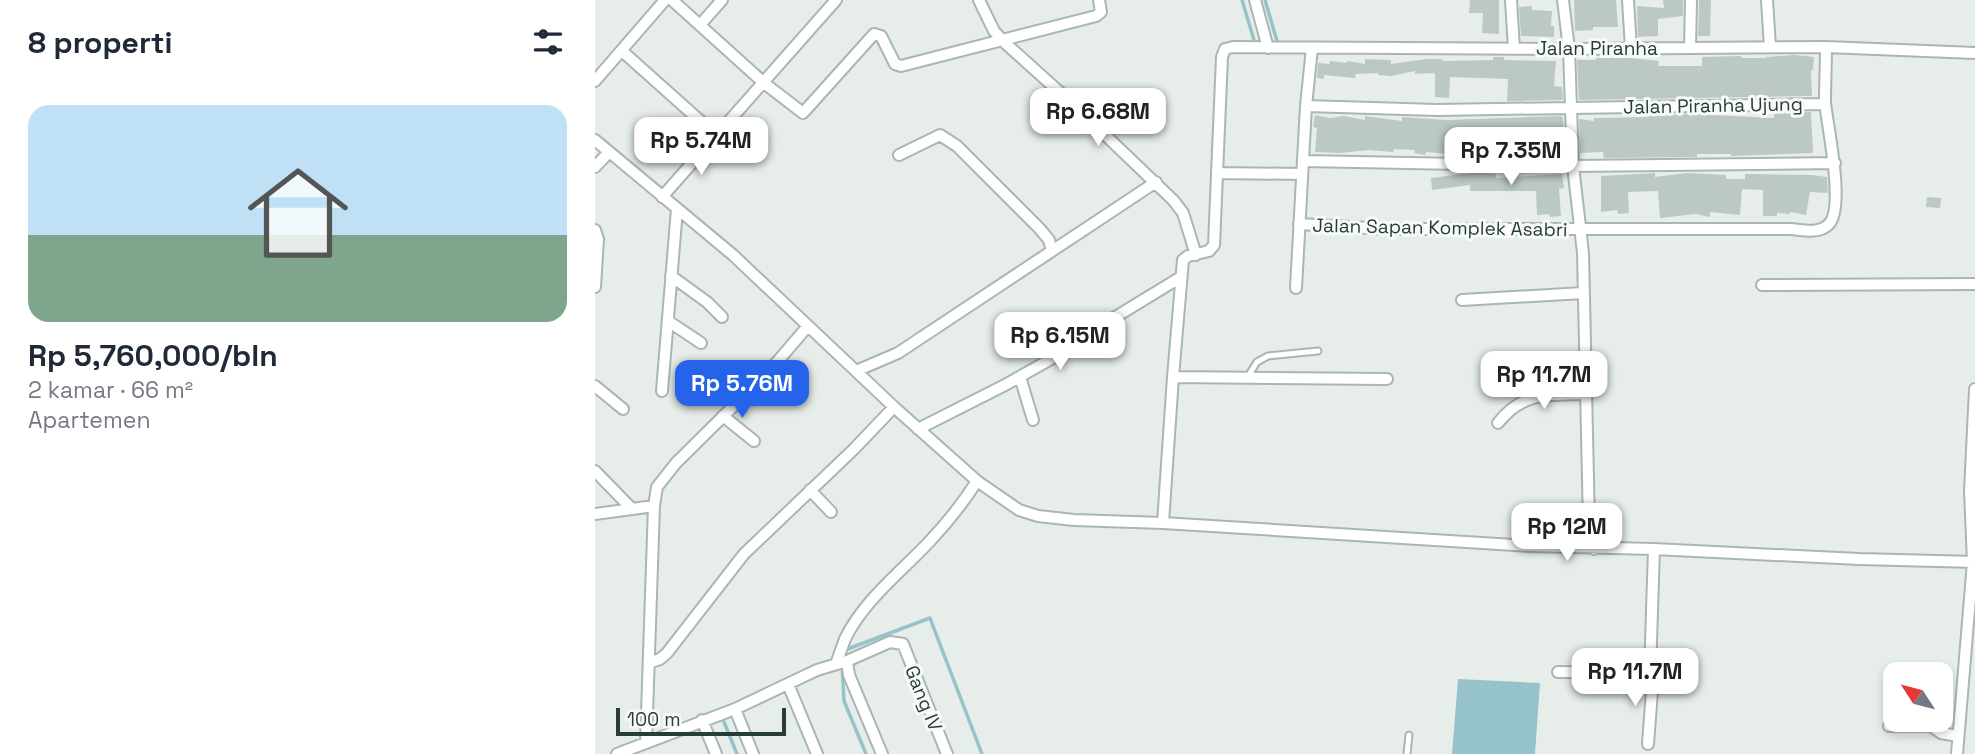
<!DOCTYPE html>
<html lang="id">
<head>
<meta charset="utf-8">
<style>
	:root { --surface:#fff; --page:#f6f6f7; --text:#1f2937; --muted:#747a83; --accent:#2563eb }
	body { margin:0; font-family:"Space Grotesk",sans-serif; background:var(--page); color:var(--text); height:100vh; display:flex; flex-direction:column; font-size:26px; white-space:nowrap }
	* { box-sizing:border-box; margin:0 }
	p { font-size:23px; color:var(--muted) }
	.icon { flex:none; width:38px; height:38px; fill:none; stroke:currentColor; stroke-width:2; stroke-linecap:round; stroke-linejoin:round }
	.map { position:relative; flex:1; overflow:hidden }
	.panel { display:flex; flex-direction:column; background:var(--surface); width:595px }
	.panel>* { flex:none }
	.needle { width:46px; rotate:306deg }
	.tools { position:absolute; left:1288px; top:662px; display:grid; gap:14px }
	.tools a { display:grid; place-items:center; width:70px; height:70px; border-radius:14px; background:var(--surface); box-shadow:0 4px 10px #0003; font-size:35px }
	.scale { position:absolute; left:21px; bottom:18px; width:170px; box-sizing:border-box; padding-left:7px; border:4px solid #273e38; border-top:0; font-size:19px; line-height:24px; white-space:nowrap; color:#273e38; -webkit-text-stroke:5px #f7faf9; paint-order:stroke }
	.price { position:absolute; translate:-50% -60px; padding:0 16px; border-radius:14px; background:#fff; color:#222; font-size:23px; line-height:46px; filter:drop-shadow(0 2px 4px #0008) }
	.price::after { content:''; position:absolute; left:50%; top:42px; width:21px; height:16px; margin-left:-10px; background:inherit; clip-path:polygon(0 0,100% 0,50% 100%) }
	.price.on { background:var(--accent); color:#fff }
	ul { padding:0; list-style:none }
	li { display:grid; align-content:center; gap:14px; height:371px; padding:0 28px }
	li span { display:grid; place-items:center; height:217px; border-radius:21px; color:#555 }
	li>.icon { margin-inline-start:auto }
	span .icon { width:126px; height:126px; fill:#fffc; stroke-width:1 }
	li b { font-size:30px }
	h2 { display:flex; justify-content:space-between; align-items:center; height:84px; padding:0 28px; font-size:30px }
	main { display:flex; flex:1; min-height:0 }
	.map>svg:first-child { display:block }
</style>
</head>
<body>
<main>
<section class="panel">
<h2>8 properti<svg class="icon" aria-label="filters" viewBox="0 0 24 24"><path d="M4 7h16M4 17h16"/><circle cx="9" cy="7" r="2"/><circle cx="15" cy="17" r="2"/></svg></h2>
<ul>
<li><span style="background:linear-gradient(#bfe0f5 60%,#7fa58c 0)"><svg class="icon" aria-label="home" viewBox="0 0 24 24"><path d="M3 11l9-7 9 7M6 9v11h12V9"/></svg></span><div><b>Rp 5,760,000/bln</b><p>2 kamar · 66 m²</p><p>Apartemen</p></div></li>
</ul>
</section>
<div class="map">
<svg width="1380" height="754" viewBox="0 0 1380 754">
	<rect width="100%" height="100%" fill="#e7eeea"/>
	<path fill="#96c3cb" d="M863,679L945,683L940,754H857Z"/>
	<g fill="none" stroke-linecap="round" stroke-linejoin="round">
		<path stroke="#96c3cb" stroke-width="3.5" d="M647,0L659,40
			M670,0L682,41
			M250,650L335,618L387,754
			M247,665L249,701L271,754
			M129,722L142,754"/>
	</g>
	<path fill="#bcc8c3" d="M875,0H904V34L887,33L888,13H874Z
		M979,0H1021L1023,27H998V30L980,31Z
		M1068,0H1088V16L1063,19V36L1043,37L1042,6L1069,8Z
		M1104,0H1116L1115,36H1103Z
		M937,6V10L957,11L956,26H959V37L926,36L924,7Z
		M1199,55L1219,57L1218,70H1216L1217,96L984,100L982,60H1001V58H1035L1064,61L1063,66H1107V57L1146,56L1147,58H1171V57Z
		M898,57H909V60L961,61L959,86L967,87L968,100L912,101L913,79L855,77L854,98L840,97V74L838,73L820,74V71L796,76L783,75V73L761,74L760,78L729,75V79L722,78L723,63L735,64V61L752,63V61L770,64V59L796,60V64L831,59H847L848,61L898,60Z
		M1216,112L1218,153L1136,156V154H1102V157L1009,158L1008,152L985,153L984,119L999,121V118L1052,117V115L1098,114L1179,118V113Z
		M720,115L735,118L749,116L770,120V116L807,121V117L852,120L966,116L968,118L970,155L942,157V153H928L878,156L831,152L830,155L819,153L820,150L799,149L798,152L774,150L745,153L720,152L722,128L718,127Z
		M883,172L901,174V178L967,174L969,188L964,189L966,216L955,217L954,214L942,215L941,191H875V185L837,190L836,178Z
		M1060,173V177L1092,173L1131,175V179H1150V174L1217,175L1232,177L1233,193L1215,192L1211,215L1195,212V214L1182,213V216H1168V190L1147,189L1145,215L1115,212V217L1101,214L1065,218L1063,191L1033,192L1034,213L1023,214L1022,210L1006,212V176Z
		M1332,197L1346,198L1345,208L1331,207Z"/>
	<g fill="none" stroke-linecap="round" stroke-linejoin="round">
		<g stroke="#aab6b1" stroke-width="9">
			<path id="service" d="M652,378L662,362L673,356L723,351
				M812,754L814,735"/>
		</g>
		<g stroke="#aab6b1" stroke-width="14">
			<path id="minor" d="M77,0L169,83L208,113L279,34L286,36L300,64L306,66L501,16L506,12L504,0
				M384,0L399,31L409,42L480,106L579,201L588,213L601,255
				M660,0L673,48
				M916,0L919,49
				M968,0L974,49L978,166L988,253L994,524L995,542L999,549
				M1033,0L1036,49
				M1172,0L1175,47
				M105,25L127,0
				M1095,48L1096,0
				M27,51L121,135
				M0,81L70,0
				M711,106L842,110L1230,104
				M126,130L148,148
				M0,140L138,255L299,407L382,481L424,510L443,516L479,520L568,523L935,546L1059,549L1264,559L1380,562
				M304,155L345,135L362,146L445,229L454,240L457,251
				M708,161L978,166L1240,163
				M0,167L14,152
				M622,173L707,174
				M67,197L241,0
				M704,224L790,229H1196C1208,230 1223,234 1233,225C1251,210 1232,125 1230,102C1230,83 1231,65 1231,47
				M0,230L3,239L0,287
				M76,276L112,302L127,317
				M1167,285L1380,284
				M701,288L711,106L717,48
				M867,300L988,293
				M73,321L106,343
				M261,371L303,353L561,182
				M425,377L438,420
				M578,377L588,260L593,256L614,251L619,245L627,57L630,49L638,47L974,49L1231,47L1380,53
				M0,386L28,409
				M67,391L82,209
				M128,416L159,441
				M903,423C928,391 954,395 991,394
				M323,429L410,385L472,350L504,327L586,277
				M0,471L36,508
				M215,490L236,512
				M59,506L62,487L81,463L176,369L213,326
				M0,514L59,506L51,743
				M568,523L578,377L792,379
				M252,661L254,675L287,754
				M54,663L65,659L72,653L149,554L259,449L299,407
				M241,664C244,656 247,647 250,639C269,600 306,572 335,541C352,523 368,503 382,481
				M963,672L1055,673L1059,549
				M193,684L222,754
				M140,709L158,754
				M107,720L121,754
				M1294,726H1336L1346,733L1363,736
				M1053,744L1057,691L1055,673
				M22,754L140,709L222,670L252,661L295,642L308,644L352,754
				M1362,754L1378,562L1375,491L1380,389"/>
		</g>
		<use href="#service" stroke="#fff" stroke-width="5"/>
		<use href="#minor" stroke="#fff" stroke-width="10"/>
	</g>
	<g text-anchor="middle" stroke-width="6" stroke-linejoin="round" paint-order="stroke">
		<g font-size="19" fill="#273e38" stroke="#f7faf9">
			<text x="1002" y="55">Jalan Piranha</text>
			<text transform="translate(1118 105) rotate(-1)" y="7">Jalan Piranha Ujung</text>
			<text transform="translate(845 227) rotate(1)" y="7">Jalan Sapan Komplek Asabri</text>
			<text transform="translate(329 698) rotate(68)" y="7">Gang IV</text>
		</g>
	</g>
</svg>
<div class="tools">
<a><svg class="needle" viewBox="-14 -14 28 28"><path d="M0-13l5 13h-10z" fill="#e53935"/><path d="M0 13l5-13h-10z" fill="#747a83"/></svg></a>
</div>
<div class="scale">100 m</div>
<b class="price" style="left:503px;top:148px">Rp 6.68M</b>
<b class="price" style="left:106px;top:177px">Rp 5.74M</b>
<b class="price" style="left:916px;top:187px">Rp 7.35M</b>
<b class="price" style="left:465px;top:372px">Rp 6.15M</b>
<b class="price" style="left:949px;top:411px">Rp 11.7M</b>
<b class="price on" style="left:147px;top:420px">Rp 5.76M</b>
<b class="price" style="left:972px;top:563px">Rp 12M</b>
<b class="price" style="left:1040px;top:708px">Rp 11.7M</b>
</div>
</main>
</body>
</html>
